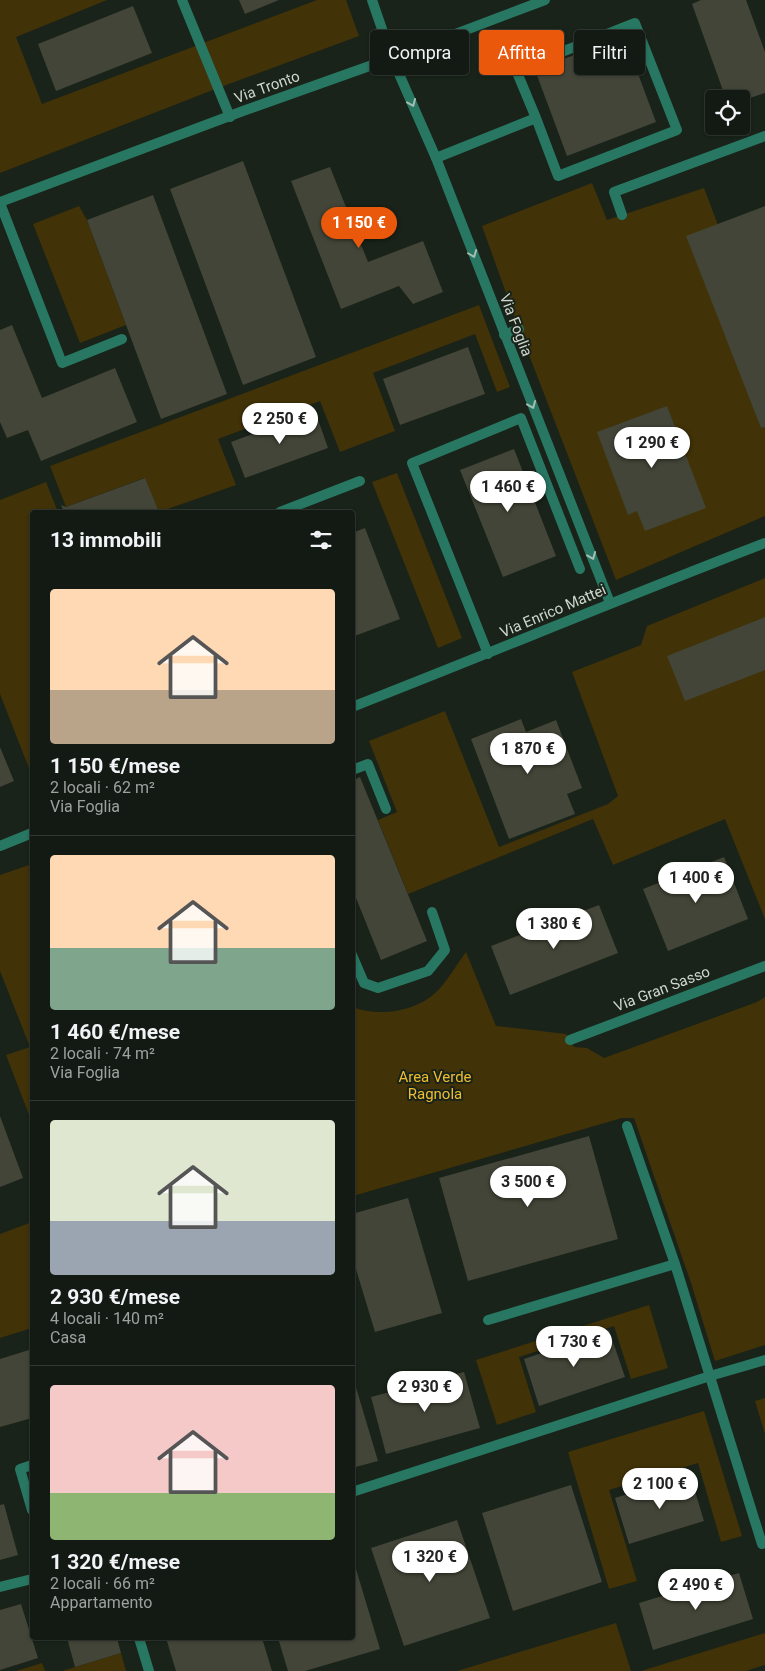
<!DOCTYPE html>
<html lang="it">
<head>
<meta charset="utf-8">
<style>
	:root { --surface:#131a13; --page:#1c231c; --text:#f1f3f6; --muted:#9da1a0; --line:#323833; --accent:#ea580c }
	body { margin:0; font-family:Roboto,sans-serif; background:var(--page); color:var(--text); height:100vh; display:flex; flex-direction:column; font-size:19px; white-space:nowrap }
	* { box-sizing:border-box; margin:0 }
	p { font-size:16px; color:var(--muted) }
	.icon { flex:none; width:28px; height:28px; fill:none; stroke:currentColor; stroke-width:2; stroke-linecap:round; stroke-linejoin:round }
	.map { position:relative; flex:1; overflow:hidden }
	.panel { position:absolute; left:30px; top:510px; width:325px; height:1130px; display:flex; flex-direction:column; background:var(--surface); border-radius:5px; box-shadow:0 1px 4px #0004,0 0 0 1px var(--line) }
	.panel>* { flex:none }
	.banner { position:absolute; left:370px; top:30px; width:320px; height:45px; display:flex; gap:10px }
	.fabs { position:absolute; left:705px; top:90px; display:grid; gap:10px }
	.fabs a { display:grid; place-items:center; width:45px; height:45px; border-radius:5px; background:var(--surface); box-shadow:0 1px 4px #0004,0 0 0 1px var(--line); font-size:25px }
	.price { position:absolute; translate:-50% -42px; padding:0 11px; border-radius:18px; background:#fff; color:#222; font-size:16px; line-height:32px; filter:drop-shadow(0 1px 2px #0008) }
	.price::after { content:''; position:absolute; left:50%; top:30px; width:15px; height:11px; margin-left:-8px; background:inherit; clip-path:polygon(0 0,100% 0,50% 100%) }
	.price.active { background:var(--accent); color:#fff }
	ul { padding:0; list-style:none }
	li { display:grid; align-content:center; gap:10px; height:265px; padding:0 20px }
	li+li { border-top:1px solid var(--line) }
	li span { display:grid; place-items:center; height:155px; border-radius:5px; color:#555 }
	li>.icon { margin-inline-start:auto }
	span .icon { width:90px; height:90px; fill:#fffc; stroke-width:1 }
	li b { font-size:21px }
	h2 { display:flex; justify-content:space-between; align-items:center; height:60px; padding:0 20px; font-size:21px }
	.tag { padding:0 18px; border-radius:5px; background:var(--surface); box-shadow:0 1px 4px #0004,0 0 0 1px var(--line); font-size:18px; line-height:45px }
	.tag.active { background:var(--accent); color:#fff }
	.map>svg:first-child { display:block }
</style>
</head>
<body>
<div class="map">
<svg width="765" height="1671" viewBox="0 0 765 1671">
	<rect width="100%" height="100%" fill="#192319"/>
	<path fill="#413207" d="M0,0H107L16,37L42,104L317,0H346L359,36L218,88L0,173Z
		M592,183L607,220L704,188L718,225L761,428L765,427V516L616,580L519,329L482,226Z
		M79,206L87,220L126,325L80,343L33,224Z
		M479,305L510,387L497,392L475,334L373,373L395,431L340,452L320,401L218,439L236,485L159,512L144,478L66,507L50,466Z
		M397,473L462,638L438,648L372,482Z
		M46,482L58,512H32V776L0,694V500Z
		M765,578V919L725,819L613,865L593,819L408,894L378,820L397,812L369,741L445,711L499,847L608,804L618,796L572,672L641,645L647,626Z
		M32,864V1120H31L6,1055L30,1047L0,971V875Z
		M466,952L496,1026L566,1034L574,1047L587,1048L604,1058L757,1002L765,997V1345L715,1361L691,1283L634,1118H622L353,1196L352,1007C381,1018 421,1011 441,987C450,976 458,963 466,952Z
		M32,1222V1328L0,1338V1234Z
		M649,1305L668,1368L631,1379L614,1326L519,1357L536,1412L497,1425L476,1360Z
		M765,1398V1434L755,1401Z
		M704,1411L742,1536L721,1542L698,1463L609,1490L637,1581L609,1589L568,1452Z
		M616,1623L631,1671H457Z
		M765,1633V1665L746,1671H641Z
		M121,1653L126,1671H62Z
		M42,1663L45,1671H16Z"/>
	<path fill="#424537" d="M239,0H279L245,14Z
		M701,0H746L765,52V93L741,101V99H726L692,4Z
		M133,6L152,53L56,91L38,44Z
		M624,36L656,122L567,156L535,70Z
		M243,161L316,357L243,385L170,189Z
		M330,167L368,262L423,241L443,292L413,304L399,286L341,309L291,181Z
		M153,195L227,394L161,419L87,220Z
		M765,206V427L761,428L686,236Z
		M12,325L42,398L115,368L137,422L41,461L28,430L7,438L0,422V330Z
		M468,347L485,394L400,425L383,379Z
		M667,406L706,508L645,531L637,511L628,515L597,432Z
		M315,411L328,448L245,478L231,442Z
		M514,449L556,556L503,577L460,470Z
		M145,478L159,512H64L61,505L66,507Z
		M365,528L400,619L352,637V533Z
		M765,617V670L685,701L667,656Z
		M521,719L526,732L556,720L582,788L567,794L575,814L509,839L471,739Z
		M0,747L14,781L0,787Z
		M360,777L427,941L381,960L352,888V781Z
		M724,857L748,919L668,951L643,889Z
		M599,905L618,953L510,995L491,946Z
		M0,1116L23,1178L0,1187Z
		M589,1136L618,1239L468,1281L439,1178Z
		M408,1198L442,1313L375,1332L352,1256V1214Z
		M609,1330L625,1377L539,1406L524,1359Z
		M32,1349V1418L0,1427V1359Z
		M464,1372L480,1428L386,1454L371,1397Z
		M352,1374L378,1461L352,1468Z
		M690,1475L704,1521L629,1544L615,1498Z
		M571,1485L602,1582L513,1611L482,1513Z
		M4,1504L18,1555L0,1560V1505Z
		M457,1520L490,1618L404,1646L371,1548Z
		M353,1559L380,1649L305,1671H288L278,1638H352Z
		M739,1573L753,1619L653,1650L639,1603Z
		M21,1604L38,1658L0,1670V1610Z
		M67,1638H117L121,1653L75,1667Z
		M166,1638H262L272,1671H176Z"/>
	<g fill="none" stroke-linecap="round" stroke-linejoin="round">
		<path stroke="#277762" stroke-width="10" d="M182,0L230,117
			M436,158L536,118L558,176L677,130L635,23L516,70L536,118
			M0,203L62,363L122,339
			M622,215L614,192L765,136
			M504,335L519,329
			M280,512L360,481
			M488,654L412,463L521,418L580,569
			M352,770L368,764L386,809
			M352,955L364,983L378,988L428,971L445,950L432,912
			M570,1040L765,966"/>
		<path stroke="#277762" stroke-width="10" d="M372,0L392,58L436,158L610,603
			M0,202L243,111L392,58L545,0
			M352,707C490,653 627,596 765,543
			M0,846L32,833
			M627,1126L675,1264L762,1544
			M488,1320L675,1264
			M32,1465L20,1469L32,1510
			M352,1492L710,1376L765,1360
			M0,1587L32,1579
			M139,1638L149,1671"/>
	</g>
	<defs><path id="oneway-chevron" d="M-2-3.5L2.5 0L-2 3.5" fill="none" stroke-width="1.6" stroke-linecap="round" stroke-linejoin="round" transform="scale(1.25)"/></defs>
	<g stroke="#a5beb4">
		<use href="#oneway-chevron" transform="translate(412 103) rotate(67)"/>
		<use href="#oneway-chevron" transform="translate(473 254) rotate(69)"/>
		<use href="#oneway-chevron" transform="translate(532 405) rotate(68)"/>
		<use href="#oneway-chevron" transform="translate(592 556) rotate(68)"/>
	</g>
	<g text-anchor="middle" stroke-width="4" stroke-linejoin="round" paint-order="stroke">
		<g font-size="15" fill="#cfd6cf" stroke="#192319">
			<text transform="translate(267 87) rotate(-20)" y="5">Via Tronto</text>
			<text transform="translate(516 325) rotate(69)" y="5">Via Foglia</text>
			<text transform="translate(553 611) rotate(-23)" y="5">Via Enrico Mattei</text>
			<text transform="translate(662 989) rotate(-21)" y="5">Via Gran Sasso</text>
		</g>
		<g font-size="15" fill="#efbd2f" stroke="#192319">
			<text x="435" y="1082">Area Verde<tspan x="435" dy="17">Ragnola</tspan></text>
		</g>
	</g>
</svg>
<div class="fabs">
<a><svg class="icon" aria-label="locate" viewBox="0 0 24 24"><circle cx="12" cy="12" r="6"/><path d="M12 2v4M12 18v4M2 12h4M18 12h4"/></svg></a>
</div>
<b class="price active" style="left:359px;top:249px">1 150 €</b>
<b class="price" style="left:280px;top:445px">2 250 €</b>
<b class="price" style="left:652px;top:469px">1 290 €</b>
<b class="price" style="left:508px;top:513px">1 460 €</b>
<b class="price" style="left:528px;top:775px">1 870 €</b>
<b class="price" style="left:696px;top:904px">1 400 €</b>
<b class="price" style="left:554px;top:950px">1 380 €</b>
<b class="price" style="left:528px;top:1208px">3 500 €</b>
<b class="price" style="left:574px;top:1368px">1 730 €</b>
<b class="price" style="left:425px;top:1413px">2 930 €</b>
<b class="price" style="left:660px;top:1510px">2 100 €</b>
<b class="price" style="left:430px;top:1583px">1 320 €</b>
<b class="price" style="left:696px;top:1611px">2 490 €</b>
<div class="banner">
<a class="tag">Compra</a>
<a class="tag active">Affitta</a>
<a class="tag">Filtri</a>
</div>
<section class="panel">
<h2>13 immobili<svg class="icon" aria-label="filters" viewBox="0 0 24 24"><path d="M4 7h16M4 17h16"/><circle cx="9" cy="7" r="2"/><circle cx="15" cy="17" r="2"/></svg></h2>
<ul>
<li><span style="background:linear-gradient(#ffd9b3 65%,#b9a48a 0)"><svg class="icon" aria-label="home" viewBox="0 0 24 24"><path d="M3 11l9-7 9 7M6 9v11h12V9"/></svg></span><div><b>1 150 €/mese</b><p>2 locali · 62 m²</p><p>Via Foglia</p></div></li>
<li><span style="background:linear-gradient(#ffd9b3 60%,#7fa58c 0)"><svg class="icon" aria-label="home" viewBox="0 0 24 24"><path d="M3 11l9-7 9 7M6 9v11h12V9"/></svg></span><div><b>1 460 €/mese</b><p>2 locali · 74 m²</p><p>Via Foglia</p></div></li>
<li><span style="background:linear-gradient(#dfe7d0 65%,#9aa5b1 0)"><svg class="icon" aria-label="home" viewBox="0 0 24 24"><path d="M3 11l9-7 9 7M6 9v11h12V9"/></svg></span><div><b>2 930 €/mese</b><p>4 locali · 140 m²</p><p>Casa</p></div></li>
<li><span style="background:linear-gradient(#f6c9c9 70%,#8fb573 0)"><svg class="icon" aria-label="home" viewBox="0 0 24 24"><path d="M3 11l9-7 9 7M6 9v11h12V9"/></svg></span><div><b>1 320 €/mese</b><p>2 locali · 66 m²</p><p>Appartamento</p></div></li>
</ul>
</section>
</div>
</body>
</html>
